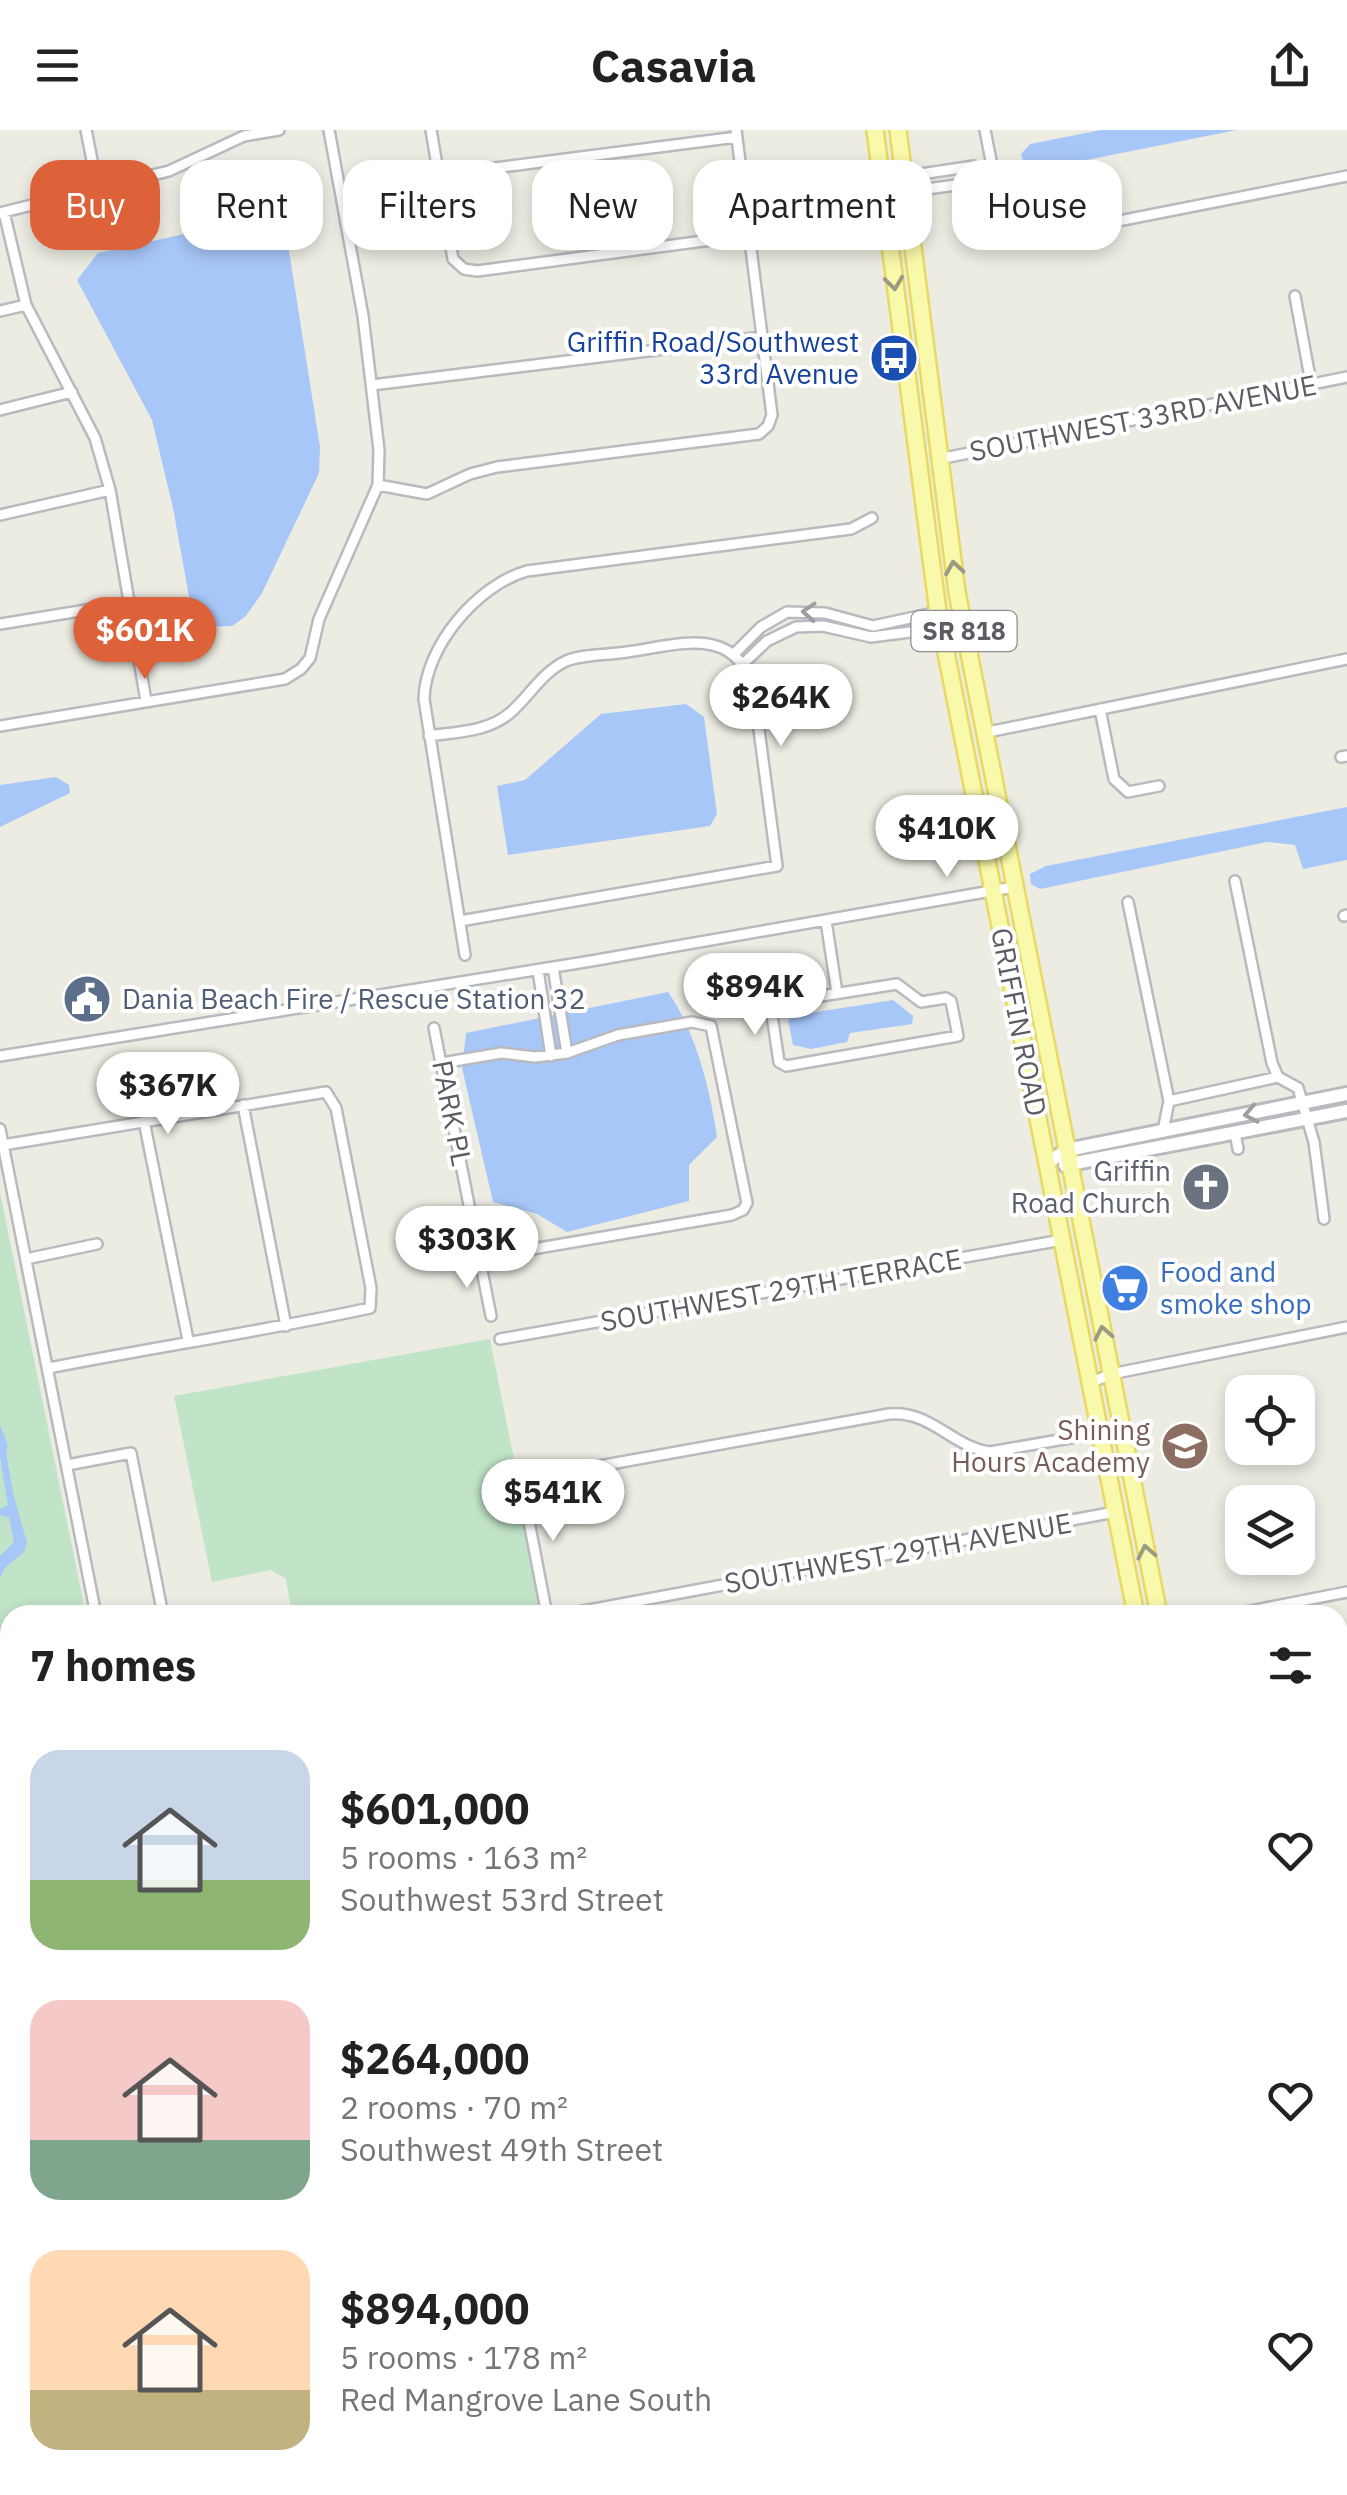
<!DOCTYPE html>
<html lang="en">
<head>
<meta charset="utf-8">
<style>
	:root { --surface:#fff; --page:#f6f6f6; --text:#222; --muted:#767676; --accent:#dd6239 }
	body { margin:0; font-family:"IBM Plex Sans",sans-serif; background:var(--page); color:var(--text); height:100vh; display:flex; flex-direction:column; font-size:38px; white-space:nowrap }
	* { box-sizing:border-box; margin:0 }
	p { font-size:32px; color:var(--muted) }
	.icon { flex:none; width:55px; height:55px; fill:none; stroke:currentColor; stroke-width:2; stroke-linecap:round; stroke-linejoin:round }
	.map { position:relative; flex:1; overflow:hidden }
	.panel { position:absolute; left:0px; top:1475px; width:1348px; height:890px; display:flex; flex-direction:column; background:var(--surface); border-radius:30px 30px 0 0; box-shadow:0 5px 15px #0003 }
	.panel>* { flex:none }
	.banner { position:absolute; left:30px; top:30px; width:1288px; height:90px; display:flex; gap:20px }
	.buttons { position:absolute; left:1225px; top:1245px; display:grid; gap:20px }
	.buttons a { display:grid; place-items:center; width:90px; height:90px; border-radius:20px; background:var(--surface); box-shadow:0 5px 15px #0003; font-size:50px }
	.price { position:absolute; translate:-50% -85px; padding:0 22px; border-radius:35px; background:#fff; color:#222; font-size:32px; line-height:65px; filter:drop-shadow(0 2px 5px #0008) }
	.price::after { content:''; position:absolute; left:50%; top:60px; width:30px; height:22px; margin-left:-15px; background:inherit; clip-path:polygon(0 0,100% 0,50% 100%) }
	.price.selected { background:var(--accent); color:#fff }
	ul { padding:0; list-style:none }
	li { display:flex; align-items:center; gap:30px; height:250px; padding:0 30px }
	li span { display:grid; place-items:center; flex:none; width:280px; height:200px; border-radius:30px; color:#555 }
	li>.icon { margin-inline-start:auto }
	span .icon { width:120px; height:120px; fill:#fffc; stroke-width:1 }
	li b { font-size:42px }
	h2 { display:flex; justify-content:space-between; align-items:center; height:120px; padding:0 30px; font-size:42px }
	.tag { padding:0 35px; border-radius:30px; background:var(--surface); box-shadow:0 5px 15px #0003; font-size:35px; line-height:90px }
	.tag.selected { background:var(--accent); color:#fff }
	header { display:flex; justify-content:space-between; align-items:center; height:130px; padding:0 30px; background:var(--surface); font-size:45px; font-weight:700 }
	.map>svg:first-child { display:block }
</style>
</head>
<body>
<header><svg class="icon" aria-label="menu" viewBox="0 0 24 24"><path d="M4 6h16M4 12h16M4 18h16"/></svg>Casavia<svg class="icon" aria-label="share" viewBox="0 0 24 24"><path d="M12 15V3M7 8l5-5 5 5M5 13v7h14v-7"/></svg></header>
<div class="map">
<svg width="1347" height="2365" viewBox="0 0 1347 2365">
	<rect width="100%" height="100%" fill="#edece3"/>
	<path fill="#c1e3c7" d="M0,1062L86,1485H10V1737L0,1687Z
		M490,1209L545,1485H292L286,1449L271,1440L212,1452L174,1266Z"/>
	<path fill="#a7c7f9" d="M1101,0H1237L1036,40L1025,37L1021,24L1030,14Z
		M256,40L272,45L284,89L320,317L319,343L262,463L246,486L232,496L206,497L192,483L173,378L152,290L77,150L98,123L212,98L219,87L212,61Z
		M686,574L704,587L717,684L710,696L508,725L497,656L525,650L601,584Z
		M56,647L69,655L70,663L0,697V655Z
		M1347,677V730L1303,739L1295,715L1267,712L1040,759L1031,754L1030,744L1046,736Z
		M668,862C696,902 710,959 717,1007L689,1035V1071L567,1102L537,1084L493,1072L462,938L466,903Z
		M893,870L913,886L912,894L850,903L847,912L811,919L793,915L788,890L791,886Z
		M0,1295L8,1315L6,1323L13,1363L27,1413L24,1422L5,1438L0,1448V1426L14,1412L9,1388L0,1385V1379L8,1375L0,1327Z"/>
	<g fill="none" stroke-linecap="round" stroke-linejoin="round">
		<g stroke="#b8babf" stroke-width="14">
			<path id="street" d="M86,0L98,60
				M431,0L453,129L464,139L477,141L749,105
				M985,0L1006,107L1012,112L1347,46
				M439,45L737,7
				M881,50L974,36L991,42
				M883,65L978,52L991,42
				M4,82L26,175L95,308L110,360L146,571
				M0,83L169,41L244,6L279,0
				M1295,166L1311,253
				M0,181L26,175
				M372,255L762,207
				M0,280L72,262
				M939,329L1347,247
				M378,355L427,364L470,344L497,337L759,304L768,296L772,285L736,0
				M0,385L110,360
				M0,494L129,473
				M734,524L761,497L787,482L825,483L873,496L938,482
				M743,534L767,511L796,497L823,496L871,507L941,498
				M1100,579L1114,649L1128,662L1159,656
				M0,596L285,549L301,539L310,528L319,489L378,355L379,320L363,186L329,0
				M983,603L1347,529
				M429,606C456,602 488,602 510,583C529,567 541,543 566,531C582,524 608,525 627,522C679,515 737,493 754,562L777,736L460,791
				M1341,627L1347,626
				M1235,751L1272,933L1278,947L1298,958L1314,1012L1324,1089
				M1128,772L1169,971L1163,1001
				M1344,786L1347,785
				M826,791L837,863
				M465,825L424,569C425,517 477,455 527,441L851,399L872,388
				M553,837L567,923
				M538,840L551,926
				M897,854L921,872L946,868L951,871L958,906L786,936L779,932L771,879L777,873Z
				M434,898L491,1186
				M0,926L591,831L1014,757
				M442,933L501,923L535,927L567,923L618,905L692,892L711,896L747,1073L743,1080L732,1085L480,1128
				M1169,971L1278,947
				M243,975L286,1196
				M144,991L188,1210
				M0,999L96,1485
				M1235,1003L1238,1019
				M3,1015L326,962L336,978L371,1158L370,1178C264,1201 156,1217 49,1238
				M26,1129L97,1114
				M500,1209L1062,1110
				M1090,1253L1111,1244L1347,1197
				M67,1335L131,1323L163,1485
				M547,1485L521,1350L889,1284C931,1280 952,1317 990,1322L1122,1299
				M562,1485L1115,1382
				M1230,1485L1347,1462
				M1338,1834L1347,1832
				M1338,1932L1347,1930
				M0,1938L10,1989
				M0,2036L10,2034
				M0,2100L10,2098
				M1338,2104L1347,2102
				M1338,2214L1347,2213
				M0,2327L10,2325
				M1338,2341L1347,2340
				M268,2355L270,2365
				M547,2355L549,2365
				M642,2355L644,2365
				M1013,2355L1015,2365
				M456,2365L484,2355
				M880,2365L931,2355"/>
		</g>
		<g stroke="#b9bac0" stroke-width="18">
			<path id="secondary" d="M1047,1033L1067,1020L1347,964
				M1065,1035L1347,981"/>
		</g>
		<g stroke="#e8d961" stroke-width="20">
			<path id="primary" d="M875,0L938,482L1136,1485
				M898,0L957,462L1159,1485
				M1301,2355L1303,2365
				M1324,2355L1325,2365"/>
		</g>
		<use href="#street" stroke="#fff" stroke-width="9"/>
		<use href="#secondary" stroke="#fff" stroke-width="12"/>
		<use href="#primary" stroke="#f9f9ac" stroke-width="15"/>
	</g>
	<defs><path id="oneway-chevron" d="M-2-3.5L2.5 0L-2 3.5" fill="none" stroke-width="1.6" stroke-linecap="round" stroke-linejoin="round" transform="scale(2.5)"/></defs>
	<g stroke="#9a9b80">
		<use href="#oneway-chevron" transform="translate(894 153) rotate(83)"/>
		<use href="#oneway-chevron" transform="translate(954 438) rotate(-99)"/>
		<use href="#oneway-chevron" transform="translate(1103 1203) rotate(-101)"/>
		<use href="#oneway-chevron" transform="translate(1146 1422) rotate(-101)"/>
	</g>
	<g stroke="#9d9ea1">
		<use href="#oneway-chevron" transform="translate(809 482) rotate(-176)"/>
		<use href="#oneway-chevron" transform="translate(1251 984) rotate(169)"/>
	</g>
	<defs>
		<g id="bus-disc" transform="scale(2.5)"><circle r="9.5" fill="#1a4fb4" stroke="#fff"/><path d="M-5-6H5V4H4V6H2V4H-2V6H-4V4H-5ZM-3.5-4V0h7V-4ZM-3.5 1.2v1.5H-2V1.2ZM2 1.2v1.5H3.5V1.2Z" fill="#fff"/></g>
		<g id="civic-disc" transform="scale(2.5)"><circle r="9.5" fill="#5c6f8a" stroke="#fff"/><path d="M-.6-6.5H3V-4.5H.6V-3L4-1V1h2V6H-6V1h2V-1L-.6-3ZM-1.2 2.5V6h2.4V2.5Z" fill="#fff"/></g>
		<g id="church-disc" transform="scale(2.5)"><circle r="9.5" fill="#6b7280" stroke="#fff"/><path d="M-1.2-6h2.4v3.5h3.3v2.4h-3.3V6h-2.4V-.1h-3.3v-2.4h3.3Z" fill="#fff"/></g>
		<g id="supermarket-disc" transform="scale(2.5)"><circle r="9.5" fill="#3f7fe0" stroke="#fff"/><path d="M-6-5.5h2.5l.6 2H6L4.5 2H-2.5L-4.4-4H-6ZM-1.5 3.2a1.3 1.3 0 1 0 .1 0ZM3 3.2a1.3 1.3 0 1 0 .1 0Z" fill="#fff"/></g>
		<g id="school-disc" transform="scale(2.5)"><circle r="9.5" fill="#8d6e63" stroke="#fff"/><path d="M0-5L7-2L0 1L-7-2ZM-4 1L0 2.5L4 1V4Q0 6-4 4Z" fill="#fff"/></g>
	</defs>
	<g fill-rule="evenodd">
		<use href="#bus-disc" x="894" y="228"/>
		<use href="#civic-disc" x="87" y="869"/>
		<use href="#church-disc" x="1206" y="1057"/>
		<use href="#supermarket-disc" x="1125" y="1158"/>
		<use href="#school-disc" x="1185" y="1316"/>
	</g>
	<g text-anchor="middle" stroke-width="8" stroke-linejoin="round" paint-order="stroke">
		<rect fill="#fff" stroke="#8c8e92" stroke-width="2.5" x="911.5" y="481" width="105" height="40" rx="8"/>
		<g font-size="25" font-weight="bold" fill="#5b5d63">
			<text x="964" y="510">SR 818</text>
		</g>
		<g font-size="28" fill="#164399" stroke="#fff" text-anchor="end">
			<text x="859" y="222">Griffin Road/Southwest<tspan x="859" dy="32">33rd Avenue</tspan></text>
		</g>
		<g font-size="28" fill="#5b5d63" stroke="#fff">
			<text transform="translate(1143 288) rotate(-11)" y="10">SOUTHWEST 33RD AVENUE</text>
			<text transform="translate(1019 892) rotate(79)" y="10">GRIFFIN ROAD</text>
			<text transform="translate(452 983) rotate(79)" y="10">PARK PL</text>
			<text transform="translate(781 1160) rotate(-10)" y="10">SOUTHWEST 29TH TERRACE</text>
			<text transform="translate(898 1423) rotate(-10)" y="10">SOUTHWEST 29TH AVENUE</text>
		</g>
		<g font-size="28" fill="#4e5e75" stroke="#fff" text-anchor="start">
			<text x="122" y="879">Dania Beach Fire / Rescue Station 32</text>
		</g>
		<g font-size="28" fill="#5b616d" stroke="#fff" text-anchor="end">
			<text x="1171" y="1051">Griffin<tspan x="1171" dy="32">Road Church</tspan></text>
		</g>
		<g font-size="28" fill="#366cbe" stroke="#fff" text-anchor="start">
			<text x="1160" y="1152">Food and<tspan x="1160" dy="32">smoke shop</tspan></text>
		</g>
		<g font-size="28" fill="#785e54" stroke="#fff" text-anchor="end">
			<text x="1150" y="1310">Shining<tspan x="1150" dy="32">Hours Academy</tspan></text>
		</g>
	</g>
</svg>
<div class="buttons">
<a><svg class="icon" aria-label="locate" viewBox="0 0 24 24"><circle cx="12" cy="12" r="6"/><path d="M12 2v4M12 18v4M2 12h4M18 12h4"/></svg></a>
<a><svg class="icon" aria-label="layers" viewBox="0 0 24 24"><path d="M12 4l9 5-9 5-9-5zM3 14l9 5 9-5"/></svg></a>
</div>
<b class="price selected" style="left:145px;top:552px">$601K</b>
<b class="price" style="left:781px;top:619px">$264K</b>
<b class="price" style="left:947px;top:750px">$410K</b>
<b class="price" style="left:755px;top:908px">$894K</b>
<b class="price" style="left:168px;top:1007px">$367K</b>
<b class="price" style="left:467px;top:1161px">$303K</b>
<b class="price" style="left:553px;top:1414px">$541K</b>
<div class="banner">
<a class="tag selected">Buy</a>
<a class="tag">Rent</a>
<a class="tag">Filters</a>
<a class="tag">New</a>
<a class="tag">Apartment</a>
<a class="tag">House</a>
</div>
<section class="panel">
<h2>7 homes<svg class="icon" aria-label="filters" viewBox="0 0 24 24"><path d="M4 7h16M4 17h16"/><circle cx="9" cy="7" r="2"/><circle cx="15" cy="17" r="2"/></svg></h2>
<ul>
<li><span style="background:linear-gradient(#c9d6e8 65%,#8fb573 0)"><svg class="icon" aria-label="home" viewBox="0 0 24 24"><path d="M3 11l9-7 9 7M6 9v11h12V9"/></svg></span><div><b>$601,000</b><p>5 rooms · 163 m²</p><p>Southwest 53rd Street</p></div><svg class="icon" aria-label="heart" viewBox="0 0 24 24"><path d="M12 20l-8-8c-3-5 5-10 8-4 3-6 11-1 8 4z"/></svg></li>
<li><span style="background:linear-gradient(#f6c9c9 70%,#7fa58c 0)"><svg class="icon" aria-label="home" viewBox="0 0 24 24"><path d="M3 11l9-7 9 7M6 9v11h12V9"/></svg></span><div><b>$264,000</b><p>2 rooms · 70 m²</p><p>Southwest 49th Street</p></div><svg class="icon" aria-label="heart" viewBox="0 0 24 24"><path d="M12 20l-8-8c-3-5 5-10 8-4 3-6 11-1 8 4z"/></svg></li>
<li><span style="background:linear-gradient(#ffd9b3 70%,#c2b280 0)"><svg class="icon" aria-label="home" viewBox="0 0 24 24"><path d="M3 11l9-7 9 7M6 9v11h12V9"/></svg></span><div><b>$894,000</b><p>5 rooms · 178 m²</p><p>Red Mangrove Lane South</p></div><svg class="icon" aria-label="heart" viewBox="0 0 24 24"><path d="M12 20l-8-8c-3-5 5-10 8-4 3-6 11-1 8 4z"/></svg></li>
</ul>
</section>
</div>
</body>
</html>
